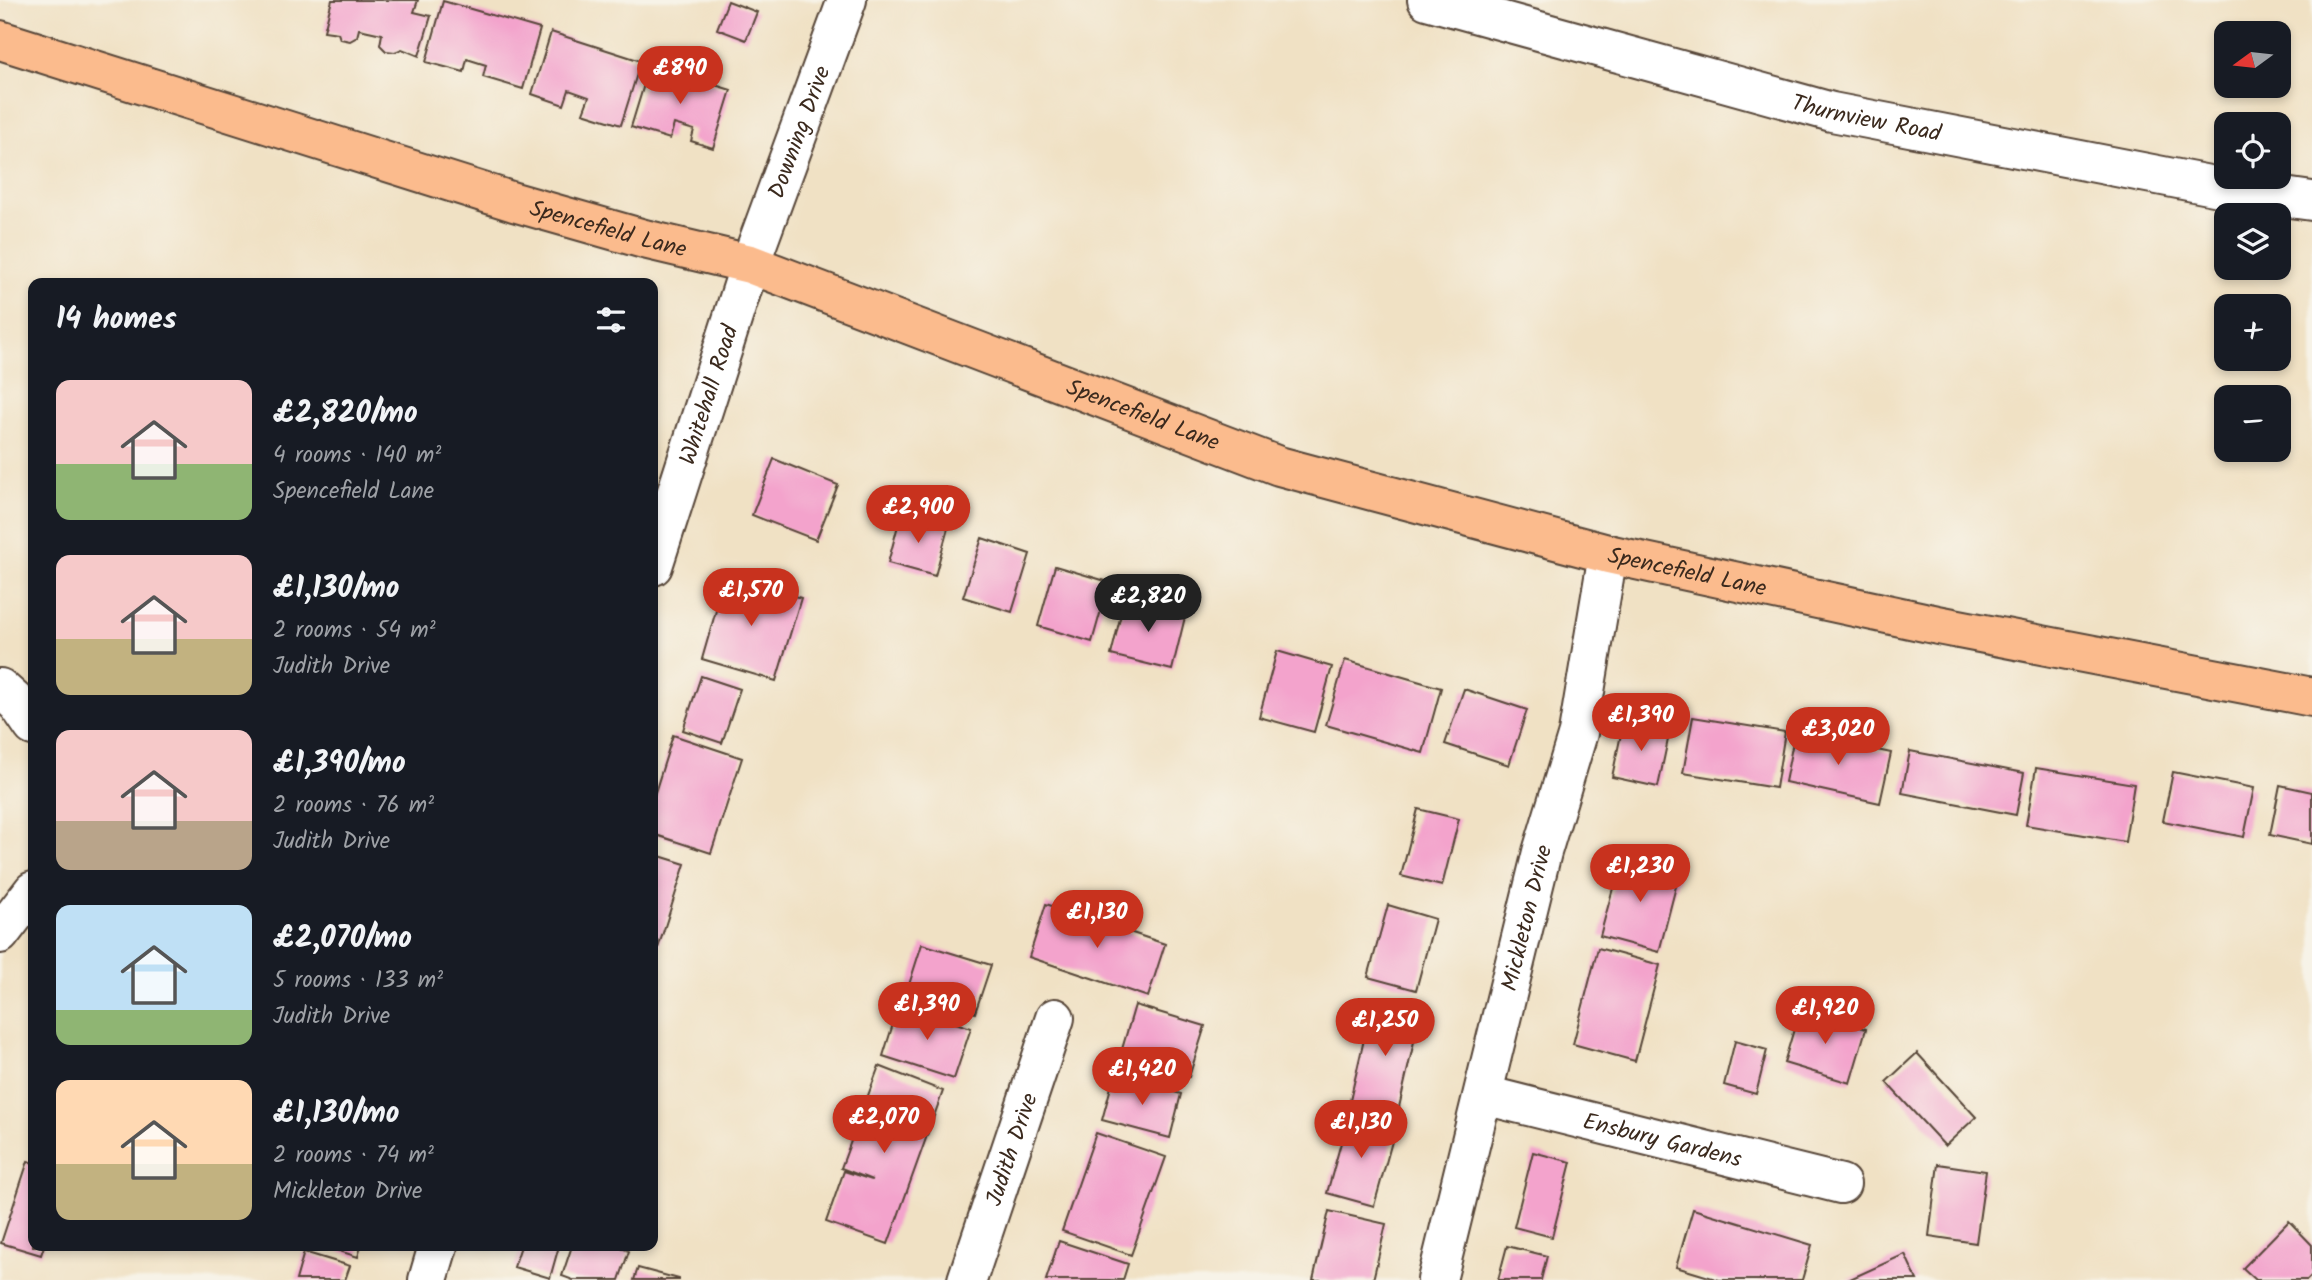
<!DOCTYPE html>
<html lang="en">
<head>
<meta charset="utf-8">
<style>
	:root { --surface:#171b24; --page:#20242c; --text:#f1f3f6; --muted:#9ea1a6; --accent:#c8321e }
	body { margin:0; font-family:Kalam,sans-serif; background:var(--page); color:var(--text); height:100vh; display:flex; flex-direction:column; font-size:26px; white-space:nowrap }
	* { box-sizing:border-box; margin:0 }
	p { font-size:23px; color:var(--muted) }
	.icon { flex:none; width:38px; height:38px; fill:none; stroke:currentColor; stroke-width:2; stroke-linecap:round; stroke-linejoin:round }
	.map { position:relative; flex:1; overflow:hidden }
	.side { position:absolute; left:28px; top:278px; width:630px; height:973px; display:flex; flex-direction:column; background:var(--surface); border-radius:14px; box-shadow:0 4px 10px #0003 }
	.side>* { flex:none }
	.needle { width:46px; rotate:255deg }
	.controls { position:absolute; left:2214px; top:21px; display:grid; gap:14px }
	.controls a { display:grid; place-items:center; width:77px; height:77px; border-radius:14px; background:var(--surface); box-shadow:0 4px 10px #0003; font-size:35px }
	.price { position:absolute; translate:-50% -60px; padding:0 16px; border-radius:24px; background:var(--accent); color:#fff; font-size:23px; line-height:46px; filter:drop-shadow(0 2px 4px #0008) }
	.price::after { content:''; position:absolute; left:50%; top:42px; width:21px; height:16px; margin-left:-10px; background:inherit; clip-path:polygon(0 0,100% 0,50% 100%) }
	.price.selected { background:#222; color:#fff }
	ul { padding:0; list-style:none }
	li { display:flex; align-items:center; gap:21px; height:175px; padding:0 28px }
	li span { display:grid; place-items:center; flex:none; width:196px; height:140px; border-radius:14px; color:#555 }
	li>.icon { margin-inline-start:auto }
	span .icon { width:84px; height:84px; fill:#fffc; stroke-width:1 }
	li b { font-size:30px }
	h2 { display:flex; justify-content:space-between; align-items:center; height:84px; padding:0 28px; font-size:30px }
	.map>svg:first-child { display:block }
</style>
</head>
<body>
<div class="map">
<svg width="2312" height="1280" viewBox="0 0 2312 1280">
	<rect width="100%" height="100%" fill="#f7f3e8"/>
	<filter id="ink" filterUnits="userSpaceOnUse"><feTurbulence type="fractalNoise" baseFrequency=".0143" numOctaves="2"/><feDisplacementMap in="SourceGraphic" scale="14" xChannelSelector="R" yChannelSelector="G"/><feConvolveMatrix kernelMatrix="1 2 1 2 8 2 1 2 1" color-interpolation-filters="sRGB"/></filter>
	<filter id="wash" filterUnits="userSpaceOnUse"><feTurbulence type="fractalNoise" baseFrequency=".00686" numOctaves="4" result="noise"/><feDisplacementMap in="SourceGraphic" scale="28" xChannelSelector="R" yChannelSelector="G"/><feGaussianBlur stdDeviation="1.57" result="paint"/><feColorMatrix in="noise" values="0 0 0 0 0 0 0 0 0 0 0 0 0 0 0 0 0 1.4 0 .05"/><feComposite in="paint" operator="in"/></filter>
	<g filter="url(#wash)">
		<rect width="100%" height="100%" fill="#f0e1c4"/>
		<g id="blocks">
			<path fill="#f3a3cc" d="M332,0H418L414,12L431,16L419,56L402,49L395,52L386,51L380,45L382,34L359,29L357,37L350,41L340,39L338,33L324,31Z
				M443,1L540,29L523,89L483,77L486,65L467,59L464,72L426,62Z
				M728,1L757,12L746,40L717,29Z
				M551,32L641,61L621,125L583,113L589,97L569,90L564,105L532,94Z
				M650,65L731,90L713,148L691,141L694,130L674,124L670,139L631,127Z
				M774,459L838,485L816,540L752,515Z
				M901,514L948,528L935,576L888,563Z
				M982,538L1030,554L1012,612L963,597Z
				M1055,566L1109,582L1092,642L1038,626Z
				M726,576L801,598L776,681L702,659Z
				M1125,598L1186,613L1172,670L1111,655Z
				M1277,651L1332,667L1314,732L1259,717Z
				M1345,660L1441,688L1423,753L1326,725Z
				M701,676L740,689L722,743L683,730Z
				M1464,689L1527,710L1509,765L1445,744Z
				M1693,717L1785,732L1776,788L1683,773Z
				M1624,720L1670,730L1658,787L1612,777Z
				M1795,732L1891,753L1880,803L1785,782Z
				M673,735L742,758L711,853L653,834V799Z
				M1910,751L2024,773L2016,815L1902,793Z
				M2036,768L2134,784L2125,842L2026,825Z
				M2173,772L2254,788L2244,837L2163,821Z
				M2280,785L2312,792V844L2270,835Z
				M1418,809L1459,819L1442,886L1401,876Z
				M653,854L685,864L653,964Z
				M1622,855L1680,871L1659,952L1600,936Z
				M1046,904L1165,944L1148,997L1029,957Z
				M1388,905L1435,919L1416,990L1368,977Z
				M922,944L991,965L975,1013L907,991Z
				M1598,948L1660,965L1635,1061L1573,1044Z
				M1373,1000L1421,1011L1397,1116L1349,1105Z
				M899,1005L971,1028L954,1079L883,1056Z
				M1135,1005L1205,1026L1189,1077L1120,1056Z
				M1800,1009L1866,1029L1850,1083L1784,1063Z
				M1735,1041L1767,1050L1756,1094L1724,1085Z
				M1917,1053L1976,1117L1945,1146L1886,1082Z
				M879,1066L943,1091L888,1244L826,1222L844,1171L872,1180L841,1168Z
				M1114,1076L1181,1094L1170,1138L1102,1120Z
				M1349,1114L1396,1127L1374,1206L1327,1193Z
				M1096,1133L1166,1157L1131,1255L1062,1231Z
				M1533,1152L1571,1162L1552,1237L1514,1227Z
				M28,1161L33,1163V1246H44L41,1255L1,1243Z
				M1938,1164L1986,1171L1976,1243L1929,1236Z
				M1693,1209L1812,1245L1802,1280H1719L1676,1267Z
				M1329,1211L1386,1224L1373,1280H1313Z
				M2289,1221L2312,1245V1275L2307,1280H2256L2243,1268Z
				M1059,1241L1128,1264L1123,1280H1046Z
				M324,1246H361L358,1257Z
				M521,1246H559L550,1278L514,1267Z
				M572,1246H616L629,1251L619,1280H573L562,1276Z
				M1507,1246L1547,1256L1541,1280H1498Z
				M304,1252L350,1266L345,1280H296Z
				M1905,1254L1917,1280H1848Z
				M638,1268L679,1279V1280H634Z"/>
		</g>
	</g>
	<g filter="url(#ink)">
		<use href="#blocks" fill-opacity="0" stroke="#564537" stroke-width="2"/>
		<g fill="none" stroke-linecap="round" stroke-linejoin="round">
			<g stroke="#564537" stroke-width="42">
				<g id="minor">
					<path id="s1" d="M1427,0L1832,112L2240,191L2312,201"/>
					<path id="s2" d="M653,566L750,264L847,0"/>
					<path d="M0,688L18,704L33,726"/>
					<path d="M0,934L33,891"/>
					<path id="s3" d="M1484,1095L1841,1184"/>
					<path d="M428,1280L438,1246"/>
					<path id="s4" d="M967,1280L1055,1018"/>
					<path id="s5" d="M1437,1280L1542,852L1578,733L1608,554"/>
				</g>
			</g>
			<g stroke="#564537" stroke-width="42">
				<g id="major">
					<path id="s6" d="M0,40L514,202L644,239L750,264L1279,466L1608,554L1938,625L2312,697"/>
				</g>
			</g>
			<use href="#minor" stroke="#fff" stroke-width="38"/>
			<use href="#major" stroke="#fbbb8d" stroke-width="38"/>
		</g>
	</g>
	<g text-anchor="middle" stroke-width="7" stroke-linejoin="round" paint-order="stroke">
		<g font-size="23" fill="#3b2a1e" stroke="#f7f3e8">
			<text dy="8" stroke="none"><textPath href="#s1" startOffset="455">Thurnview Road</textPath></text>
			<text dy="8" stroke="none"><textPath href="#s2" startOffset="458">Downing Drive</textPath></text>
			<text dy="8" stroke="none"><textPath href="#s6" startOffset="637">Spencefield Lane</textPath></text>
			<text dy="8" stroke="none"><textPath href="#s2" startOffset="180">Whitehall Road</textPath></text>
			<text dy="8" stroke="none"><textPath href="#s6" startOffset="1204">Spencefield Lane</textPath></text>
			<text dy="8" stroke="none"><textPath href="#s6" startOffset="1771">Spencefield Lane</textPath></text>
			<text dy="8" stroke="none"><textPath href="#s5" startOffset="373">Mickleton Drive</textPath></text>
			<text dy="8" stroke="none"><textPath href="#s3" startOffset="184">Ensbury Gardens</textPath></text>
			<text dy="8" stroke="none"><textPath href="#s4" startOffset="138">Judith Drive</textPath></text>
		</g>
	</g>
</svg>
<div class="controls">
<a><svg class="needle" viewBox="-14 -14 28 28"><path d="M0-13l5 13h-10z" fill="#e53935"/><path d="M0 13l5-13h-10z" fill="#9ea1a6"/></svg></a>
<a><svg class="icon" aria-label="locate" viewBox="0 0 24 24"><circle cx="12" cy="12" r="6"/><path d="M12 2v4M12 18v4M2 12h4M18 12h4"/></svg></a>
<a><svg class="icon" aria-label="layers" viewBox="0 0 24 24"><path d="M12 4l9 5-9 5-9-5zM3 14l9 5 9-5"/></svg></a>
<a>+</a>
<a>−</a>
</div>
<b class="price" style="left:680px;top:106px">£890</b>
<b class="price" style="left:918px;top:545px">£2,900</b>
<b class="price" style="left:751px;top:628px">£1,570</b>
<b class="price selected" style="left:1148px;top:634px">£2,820</b>
<b class="price" style="left:1641px;top:753px">£1,390</b>
<b class="price" style="left:1838px;top:767px">£3,020</b>
<b class="price" style="left:1640px;top:904px">£1,230</b>
<b class="price" style="left:1097px;top:950px">£1,130</b>
<b class="price" style="left:927px;top:1042px">£1,390</b>
<b class="price" style="left:1825px;top:1046px">£1,920</b>
<b class="price" style="left:1385px;top:1058px">£1,250</b>
<b class="price" style="left:1142px;top:1107px">£1,420</b>
<b class="price" style="left:884px;top:1155px">£2,070</b>
<b class="price" style="left:1361px;top:1160px">£1,130</b>
<section class="side">
<h2>14 homes<svg class="icon" aria-label="filters" viewBox="0 0 24 24"><path d="M4 7h16M4 17h16"/><circle cx="9" cy="7" r="2"/><circle cx="15" cy="17" r="2"/></svg></h2>
<ul>
<li><span style="background:linear-gradient(#f6c9c9 60%,#8fb573 0)"><svg class="icon" aria-label="home" viewBox="0 0 24 24"><path d="M3 11l9-7 9 7M6 9v11h12V9"/></svg></span><div><b>£2,820/mo</b><p>4 rooms · 140 m²</p><p>Spencefield Lane</p></div></li>
<li><span style="background:linear-gradient(#f6c9c9 60%,#c2b280 0)"><svg class="icon" aria-label="home" viewBox="0 0 24 24"><path d="M3 11l9-7 9 7M6 9v11h12V9"/></svg></span><div><b>£1,130/mo</b><p>2 rooms · 54 m²</p><p>Judith Drive</p></div></li>
<li><span style="background:linear-gradient(#f6c9c9 65%,#b9a48a 0)"><svg class="icon" aria-label="home" viewBox="0 0 24 24"><path d="M3 11l9-7 9 7M6 9v11h12V9"/></svg></span><div><b>£1,390/mo</b><p>2 rooms · 76 m²</p><p>Judith Drive</p></div></li>
<li><span style="background:linear-gradient(#bfe0f5 75%,#8fb573 0)"><svg class="icon" aria-label="home" viewBox="0 0 24 24"><path d="M3 11l9-7 9 7M6 9v11h12V9"/></svg></span><div><b>£2,070/mo</b><p>5 rooms · 133 m²</p><p>Judith Drive</p></div></li>
<li><span style="background:linear-gradient(#ffd9b3 60%,#c2b280 0)"><svg class="icon" aria-label="home" viewBox="0 0 24 24"><path d="M3 11l9-7 9 7M6 9v11h12V9"/></svg></span><div><b>£1,130/mo</b><p>2 rooms · 74 m²</p><p>Mickleton Drive</p></div></li>
</ul>
</section>
</div>
</body>
</html>
